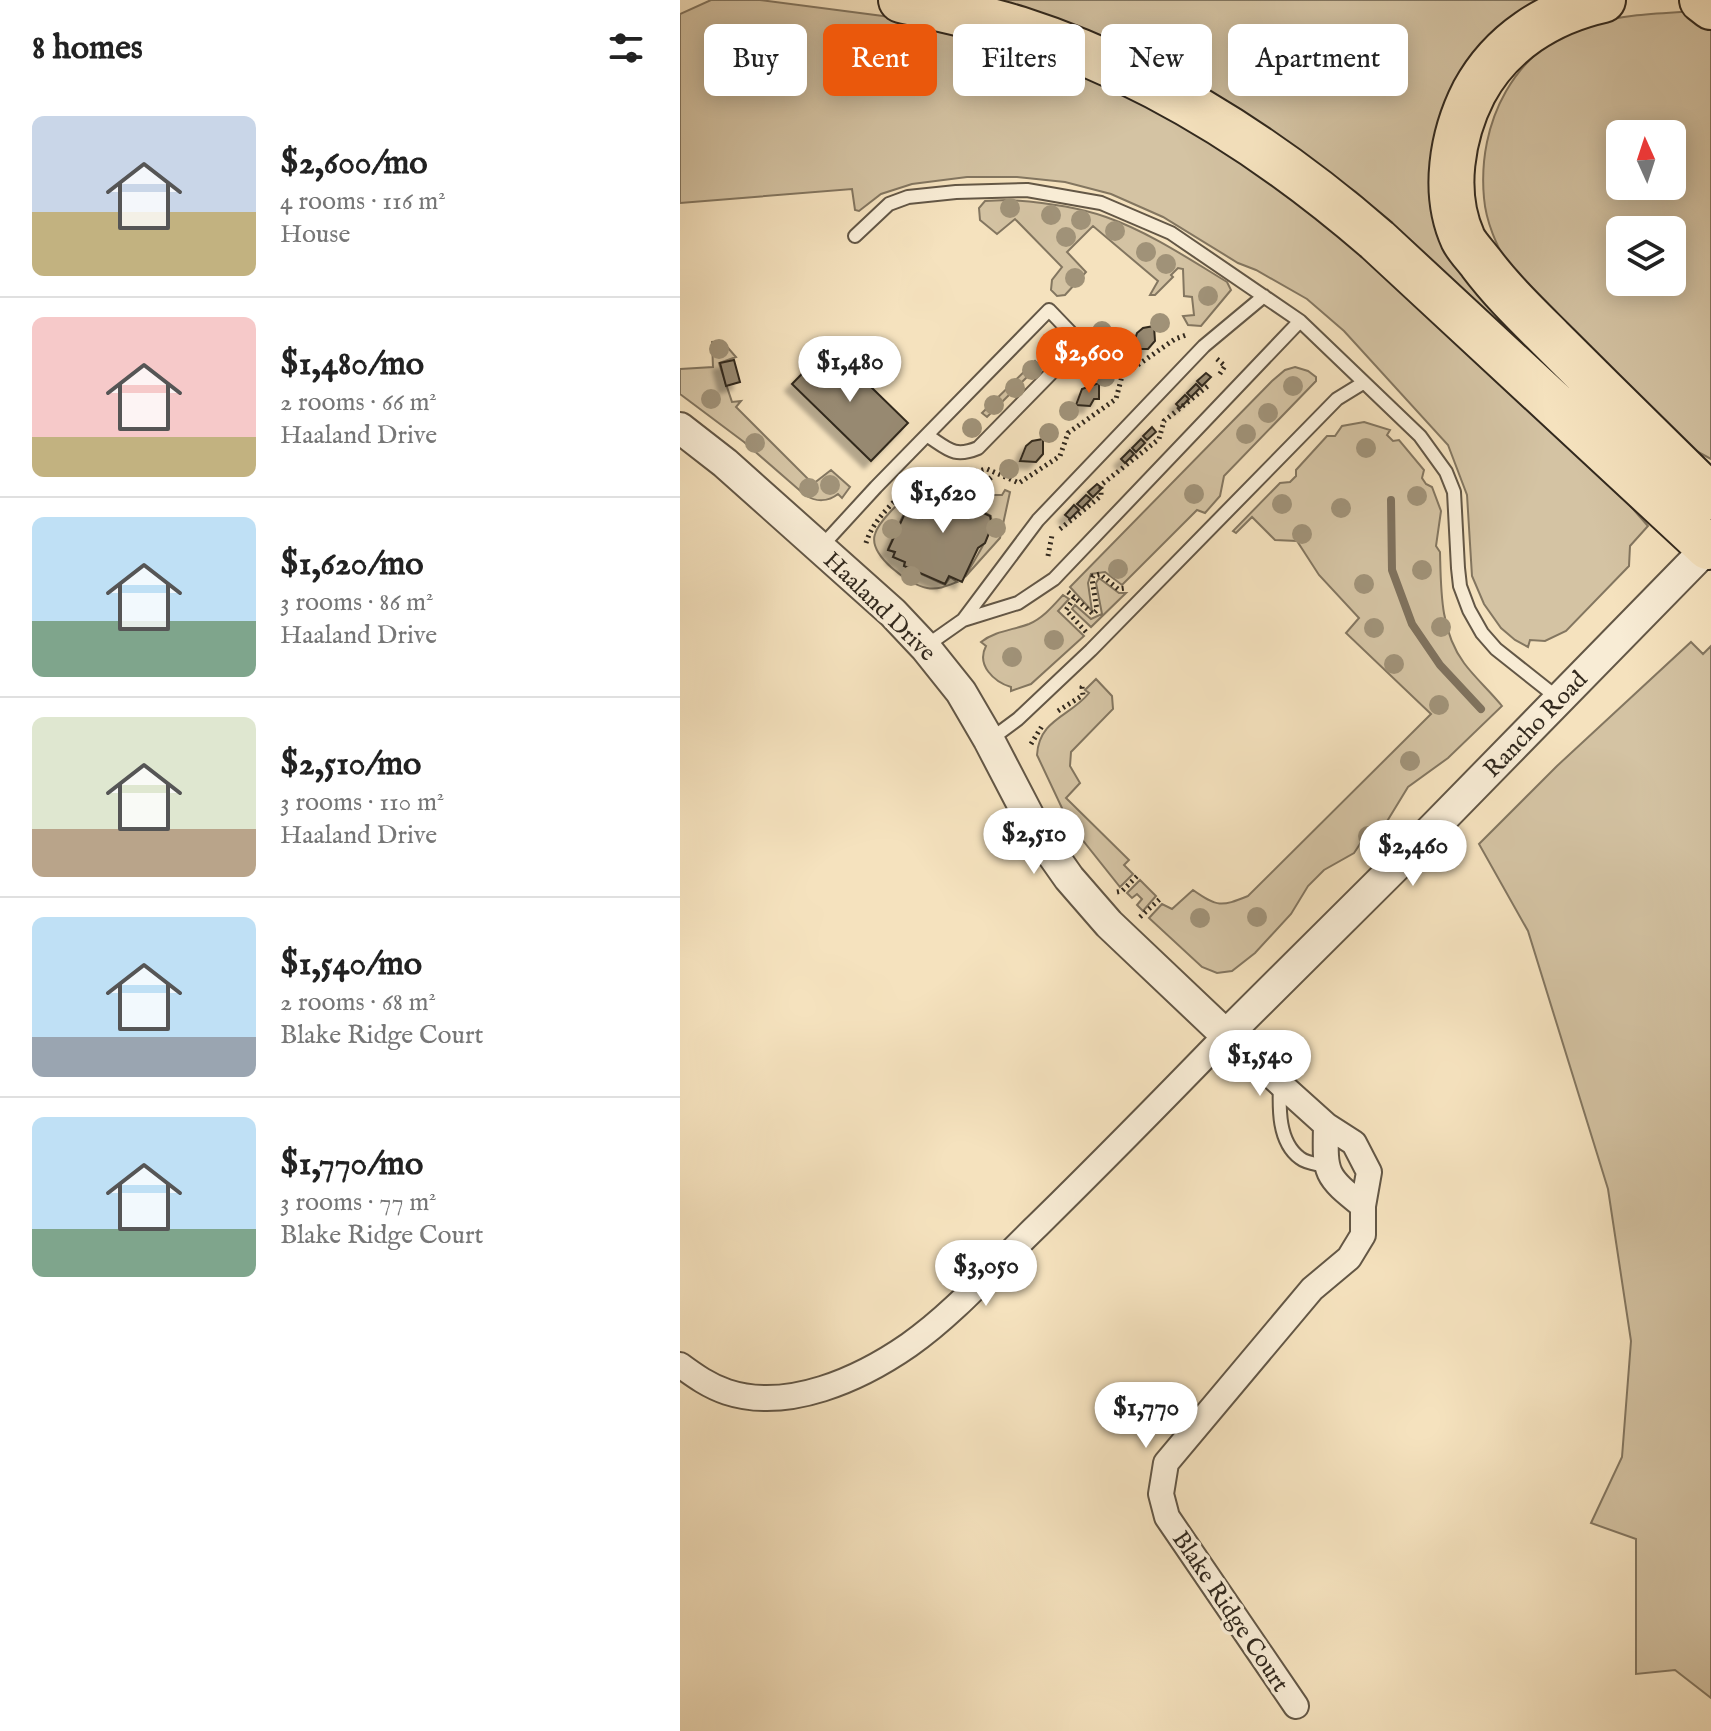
<!DOCTYPE html>
<html lang="en">
<head>
<meta charset="utf-8">
<style>
	:root { --surface:#fff; --page:#f6f6f6; --text:#222; --muted:#767676; --line:#e0e0e0; --accent:#ea580c }
	body { margin:0; font-family:"IM FELL English",serif; background:var(--page); color:var(--text); height:100vh; display:flex; flex-direction:column; font-size:30px; white-space:nowrap }
	* { box-sizing:border-box; margin:0 }
	p { font-size:26px; color:var(--muted) }
	.icon { flex:none; width:44px; height:44px; fill:none; stroke:currentColor; stroke-width:2; stroke-linecap:round; stroke-linejoin:round }
	.map { position:relative; flex:1; overflow:hidden }
	.details { display:flex; flex-direction:column; background:var(--surface); width:680px }
	.details>* { flex:none }
	.banner { position:absolute; left:24px; top:24px; width:760px; height:72px; display:flex; gap:16px }
	.needle { width:52px; rotate:357deg }
	.fabs { position:absolute; left:926px; top:120px; display:grid; gap:16px }
	.fabs a { display:grid; place-items:center; width:80px; height:80px; border-radius:12px; background:var(--surface); box-shadow:0 4px 20px #0003; font-size:40px }
	.price { position:absolute; translate:-50% -68px; padding:0 18px; border-radius:28px; background:#fff; color:#222; font-size:26px; line-height:52px; filter:drop-shadow(0 2px 4px #0008) }
	.price::after { content:''; position:absolute; left:50%; top:48px; width:24px; height:18px; margin-left:-12px; background:inherit; clip-path:polygon(0 0,100% 0,50% 100%) }
	.price.active { background:var(--accent); color:#fff }
	ul { padding:0; list-style:none }
	li { display:flex; align-items:center; gap:24px; height:200px; padding:0 32px }
	li+li { border-top:2px solid var(--line) }
	li span { display:grid; place-items:center; flex:none; width:224px; height:160px; border-radius:12px; color:#555 }
	li>.icon { margin-inline-start:auto }
	span .icon { width:96px; height:96px; fill:#fffc; stroke-width:1 }
	li b { font-size:34px }
	h2 { display:flex; justify-content:space-between; align-items:center; height:96px; padding:0 32px; font-size:34px }
	.chip { padding:0 28px; border-radius:12px; background:var(--surface); box-shadow:0 4px 20px #0003; font-size:28px; line-height:72px }
	.chip.active { background:var(--accent); color:#fff }
	main { display:flex; flex:1; min-height:0 }
	.map>svg:first-child { display:block }
</style>
</head>
<body>
<main>
<section class="details">
<h2>8 homes<svg class="icon" aria-label="filters" viewBox="0 0 24 24"><path d="M4 7h16M4 17h16"/><circle cx="9" cy="7" r="2"/><circle cx="15" cy="17" r="2"/></svg></h2>
<ul>
<li><span style="background:linear-gradient(#c9d6e8 60%,#c2b280 0)"><svg class="icon" aria-label="home" viewBox="0 0 24 24"><path d="M3 11l9-7 9 7M6 9v11h12V9"/></svg></span><div><b>$2,600/mo</b><p>4 rooms · 116 m²</p><p>House</p></div></li>
<li><span style="background:linear-gradient(#f6c9c9 75%,#c2b280 0)"><svg class="icon" aria-label="home" viewBox="0 0 24 24"><path d="M3 11l9-7 9 7M6 9v11h12V9"/></svg></span><div><b>$1,480/mo</b><p>2 rooms · 66 m²</p><p>Haaland Drive</p></div></li>
<li><span style="background:linear-gradient(#bfe0f5 65%,#7fa58c 0)"><svg class="icon" aria-label="home" viewBox="0 0 24 24"><path d="M3 11l9-7 9 7M6 9v11h12V9"/></svg></span><div><b>$1,620/mo</b><p>3 rooms · 86 m²</p><p>Haaland Drive</p></div></li>
<li><span style="background:linear-gradient(#dfe7d0 70%,#b9a48a 0)"><svg class="icon" aria-label="home" viewBox="0 0 24 24"><path d="M3 11l9-7 9 7M6 9v11h12V9"/></svg></span><div><b>$2,510/mo</b><p>3 rooms · 110 m²</p><p>Haaland Drive</p></div></li>
<li><span style="background:linear-gradient(#bfe0f5 75%,#9aa5b1 0)"><svg class="icon" aria-label="home" viewBox="0 0 24 24"><path d="M3 11l9-7 9 7M6 9v11h12V9"/></svg></span><div><b>$1,540/mo</b><p>2 rooms · 68 m²</p><p>Blake Ridge Court</p></div></li>
<li><span style="background:linear-gradient(#bfe0f5 70%,#7fa58c 0)"><svg class="icon" aria-label="home" viewBox="0 0 24 24"><path d="M3 11l9-7 9 7M6 9v11h12V9"/></svg></span><div><b>$1,770/mo</b><p>3 rooms · 77 m²</p><p>Blake Ridge Court</p></div></li>
</ul>
</section>
<div class="map">
<svg width="1031" height="1731" viewBox="0 0 1031 1731">
	<defs>
		<filter id="shadow"><feDropShadow dx="-7" dy="7" stdDeviation="2" flood-color="#0004"/></filter>
	</defs>
	<rect width="100%" height="100%" fill="#f5e2be"/>
	<filter id="stains"><feTurbulence type="fractalNoise" baseFrequency=".0025" numOctaves="4"/><feColorMatrix values="0 0 0 0 .2 0 0 0 0 .09 0 0 0 0 .02 0 0 0 .5 -.17"/></filter>
	<radialGradient id="worn" r=".72"><stop offset=".6" stop-color="#630" stop-opacity="0"/><stop offset="1" stop-color="#630" stop-opacity=".3"/></radialGradient>
	<path fill="#d4c3a3" stroke="#837660" stroke-width="2" fill-rule="evenodd" d="M31,0H80L203,16L317,42L429,81L601,178L938,492L968,526L950,546L949,566L886,631L865,641L850,640L848,647L835,640L821,628L804,604L792,576L787,495L768,445L664,331L627,299L576,270L558,263L483,217L431,194L385,182L337,177H287L232,184L201,194L179,211L175,210L172,189L0,203V14Z
		M278,0H890L850,17L764,191L901,394L896,399L728,238L676,192L570,120Z
		M1031,10V459L998,441L828,267C817,245 806,223 804,198C797,123 834,47 910,24C949,13 991,13 1031,10ZM940,134H992V186H940ZM940,230H992V282H940Z
		M327,200C361,202 394,206 426,217C469,232 509,259 547,282L551,290L521,326L508,325L503,316L514,315L512,297L504,296L503,269L498,268L491,275L493,277L475,295H470L478,281L413,226L387,252L406,272L385,295L377,296L371,290L372,280L382,267L335,219L317,234L300,220L299,208L305,201Z
		M42,341L56,357L39,363L52,402L61,401L56,407L133,484L151,470L170,487L162,498L158,494C148,502 136,502 125,495L64,442L0,394V369L33,367L32,342Z
		M355,361L359,365L307,417L302,413Z
		M615,367L628,371L636,377V381L544,476L540,496L525,513L517,510L442,585L425,572L411,574L408,583L412,611L390,587L592,381L605,370Z
		M684,422L710,430L707,435L713,441L719,440L744,470L742,478L746,484L752,487L761,511L756,546L760,552C761,589 760,631 784,663C795,678 810,691 822,706L768,758L728,787L706,823L688,832L674,853L644,870L628,886L611,914L575,953L552,971L537,973L522,967L469,918L482,904L492,909L513,890C537,907 541,907 568,896L751,714L666,633L679,618L639,575L617,541L595,540L572,517L556,533L553,531L600,483L610,482L616,476V470L647,436H655L662,426Z
		M252,476L258,481L242,518L225,511L208,549L215,553L213,557L225,562L224,566L265,585L270,577L277,582C267,586 258,590 247,588C229,585 188,555 195,534C200,517 232,492 245,479Z
		M325,490L330,492L320,538L285,577C294,559 314,534 311,516L300,510L304,501L298,497L308,492L312,495H322Z
		M419,578L439,593H446L411,627L392,609L395,605L411,619L422,614L416,583Z
		M383,595L389,599L378,611L404,636L351,684L331,691V687C314,682 296,665 306,646L301,642C315,631 333,630 349,624C363,618 373,606 383,595Z
		M1011,642L1023,654L1031,646V1698L995,1670L956,1674V1539L911,1523L942,1457L951,1341L928,1189L848,931L799,844L877,766Z
		M416,679L432,696L433,709L391,752L390,766L400,783L386,798L449,860L444,865L453,874L440,887L389,823L357,755C359,719 391,716 409,693L405,690Z
		M460,880L476,896L463,911L457,905L462,899L457,894L452,898L447,893Z"/>
	<g fill="none" stroke-linecap="round" stroke-linejoin="round">
		<path stroke="#7f725e" stroke-width="8" d="M711,500L712,570L732,624L760,665L801,709"/>
	</g>
	<path fill="#978971" stroke="#32291e" stroke-width="2" filter="url(#shadow)" d="M474,326L475,341L468,349H452L457,333L463,328Z
		M149,346L228,423L191,461L112,384Z
		M54,360L60,382L46,386L40,363Z
		M526,373L531,377L522,386L517,381Z
		M419,383V399H414L410,406L396,405L402,389Z
		M516,384L520,388L511,397L507,393Z
		M505,395L509,399L500,408L496,404Z
		M472,427L476,432L467,440L463,436Z
		M363,439V454L356,462L340,461L346,446L352,441Z
		M461,439L465,443L456,452L452,448Z
		M450,450L454,454L445,463L441,459Z
		M259,481L304,501L299,511L310,516L312,526L305,543L298,548L282,582L269,576L265,584L224,566L225,562L213,557L215,552L208,550L226,511L242,518Z
		M417,484L422,488L413,497L408,492Z
		M406,495L411,499L402,508L397,504Z
		M394,505L399,510L390,519L385,515Z"/>
	<g fill="none" stroke-linecap="round" stroke-linejoin="round">
		<g stroke="#635746" stroke-width="16">
			<path id="service" d="M175,236L209,204L228,197L276,192L347,190L421,203L491,233L620,321L740,436L766,472L774,492L778,568L780,586L789,610L802,633L816,649L879,699
				M140,548L196,487L369,310L393,335L391,353L298,448C274,458 268,449 248,436
				M283,620L338,603L374,579L620,321
				M246,646L283,620L358,520L524,346L584,296
				M311,739L338,719L411,650L657,399L683,383
				M600,1084C599,1108 598,1142 620,1158C626,1163 637,1164 645,1166"/>
		</g>
		<g stroke="#635746" stroke-width="28">
			<path id="minor" d="M646,1125C645,1174 644,1175 683,1206
				M0,1365C15,1376 29,1386 47,1392C108,1412 180,1379 229,1345C276,1312 316,1265 358,1225C422,1162 484,1099 546,1035L646,1125L674,1143L689,1172L683,1206V1235L669,1258L632,1289L486,1463L481,1494L487,1517L616,1706"/>
		</g>
		<g stroke="#635746" stroke-width="34">
			<path id="tertiary" d="M0,428L45,463L213,613L245,647L281,692L309,740L358,834L389,878L429,924L546,1035L718,864L1028,547"/>
		</g>
		<g stroke="#32291e" stroke-width="48">
			<path id="motorway" d="M221,0C260,9 300,17 339,29C473,72 591,148 697,240L1028,547
				M923,0C869,12 821,42 794,92C772,135 762,193 783,239C787,247 795,255 801,263C822,291 846,314 871,339C924,392 977,444 1031,497
				M1022,0L1031,7"/>
		</g>
		<path stroke="#32291e" stroke-width="5" stroke-dasharray="2 4" stroke-linecap="butt" d="M537,359L545,366L539,375
			M295,497L299,488L314,475
			M380,529L421,496V485L479,439L484,421L529,385
			M186,543C194,516 222,495 241,476L249,472L275,476L307,469L339,483L380,456L388,433L436,399L442,376L495,339L506,335
			M368,556L372,535
			M388,592L413,614L417,610L412,579L413,576L420,574L438,589L445,588
			M394,598L386,610L406,632
			M378,711L403,695L402,687L405,684
			M351,744L362,726
			M437,892L442,891L457,876
			M460,917L481,898"/>
		<use href="#service" stroke="#f8ecd5" stroke-width="12"/>
		<use href="#minor" stroke="#f8ecd5" stroke-width="24"/>
		<use href="#tertiary" stroke="#f8ecd5" stroke-width="30"/>
		<use href="#motorway" stroke="#f5e2be" stroke-width="44"/>
	</g>
	<g fill="#a09278">
		<circle cx="330" cy="208" r="10"/>
		<circle cx="371" cy="215" r="10"/>
		<circle cx="401" cy="220" r="10"/>
		<circle cx="435" cy="231" r="10"/>
		<circle cx="386" cy="237" r="10"/>
		<circle cx="466" cy="252" r="10"/>
		<circle cx="486" cy="264" r="10"/>
		<circle cx="395" cy="278" r="10"/>
		<circle cx="528" cy="296" r="10"/>
		<circle cx="480" cy="323" r="10"/>
		<circle cx="422" cy="331" r="10"/>
		<circle cx="39" cy="349" r="10"/>
		<circle cx="373" cy="349" r="10"/>
		<circle cx="442" cy="356" r="10"/>
		<circle cx="352" cy="370" r="10"/>
		<circle cx="425" cy="377" r="10"/>
		<circle cx="613" cy="386" r="10"/>
		<circle cx="335" cy="388" r="10"/>
		<circle cx="31" cy="399" r="10"/>
		<circle cx="314" cy="405" r="10"/>
		<circle cx="389" cy="411" r="10"/>
		<circle cx="588" cy="413" r="10"/>
		<circle cx="292" cy="428" r="10"/>
		<circle cx="369" cy="433" r="10"/>
		<circle cx="566" cy="434" r="10"/>
		<circle cx="75" cy="443" r="10"/>
		<circle cx="686" cy="448" r="10"/>
		<circle cx="329" cy="469" r="10"/>
		<circle cx="150" cy="485" r="10"/>
		<circle cx="129" cy="488" r="10"/>
		<circle cx="514" cy="494" r="10"/>
		<circle cx="737" cy="496" r="10"/>
		<circle cx="238" cy="498" r="10"/>
		<circle cx="602" cy="504" r="10"/>
		<circle cx="661" cy="508" r="10"/>
		<circle cx="316" cy="528" r="10"/>
		<circle cx="212" cy="529" r="10"/>
		<circle cx="622" cy="534" r="10"/>
		<circle cx="438" cy="569" r="10"/>
		<circle cx="742" cy="570" r="10"/>
		<circle cx="231" cy="576" r="10"/>
		<circle cx="684" cy="584" r="10"/>
		<circle cx="761" cy="627" r="10"/>
		<circle cx="694" cy="628" r="10"/>
		<circle cx="374" cy="640" r="10"/>
		<circle cx="332" cy="657" r="10"/>
		<circle cx="714" cy="664" r="10"/>
		<circle cx="759" cy="705" r="10"/>
		<circle cx="730" cy="761" r="10"/>
		<circle cx="688" cy="836" r="10"/>
		<circle cx="577" cy="917" r="10"/>
		<circle cx="520" cy="918" r="10"/>
	</g>
	<g text-anchor="middle" stroke-width="7" stroke-linejoin="round" paint-order="stroke">
		<g font-size="24" fill="#32291e" stroke="#f8ecd5">
			<text transform="translate(200 606) rotate(44)" y="8">Haaland Drive</text>
			<text transform="translate(855 724) rotate(-46)" y="8">Rancho Road</text>
			<text transform="translate(551 1611) rotate(56)" y="8">Blake Ridge Court</text>
		</g>
	</g>
	<rect width="100%" height="100%" filter="url(#stains)"/>
	<rect width="100%" height="100%" fill="url(#worn)"/>
</svg>
<div class="fabs">
<a><svg class="needle" viewBox="-14 -14 28 28"><path d="M0-13l5 13h-10z" fill="#e53935"/><path d="M0 13l5-13h-10z" fill="#767676"/></svg></a>
<a><svg class="icon" aria-label="layers" viewBox="0 0 24 24"><path d="M12 4l9 5-9 5-9-5zM3 14l9 5 9-5"/></svg></a>
</div>
<b class="price active" style="left:409px;top:395px">$2,600</b>
<b class="price" style="left:170px;top:404px">$1,480</b>
<b class="price" style="left:263px;top:535px">$1,620</b>
<b class="price" style="left:354px;top:876px">$2,510</b>
<b class="price" style="left:733px;top:888px">$2,460</b>
<b class="price" style="left:580px;top:1098px">$1,540</b>
<b class="price" style="left:306px;top:1308px">$3,050</b>
<b class="price" style="left:466px;top:1450px">$1,770</b>
<div class="banner">
<a class="chip">Buy</a>
<a class="chip active">Rent</a>
<a class="chip">Filters</a>
<a class="chip">New</a>
<a class="chip">Apartment</a>
</div>
</div>
</main>
</body>
</html>
